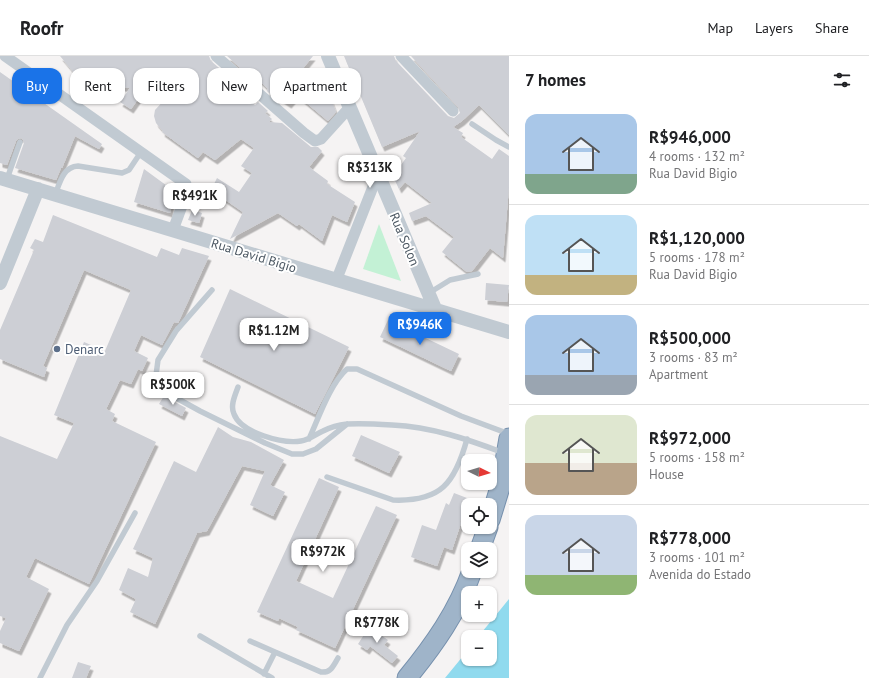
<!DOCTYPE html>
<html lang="en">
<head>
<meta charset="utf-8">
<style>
	:root { --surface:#fff; --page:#f2f2f2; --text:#202124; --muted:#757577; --line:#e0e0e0; --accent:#1a73e8 }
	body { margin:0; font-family:"PT Sans",sans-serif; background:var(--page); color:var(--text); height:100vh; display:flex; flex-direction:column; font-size:15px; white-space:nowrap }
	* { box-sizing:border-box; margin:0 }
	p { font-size:13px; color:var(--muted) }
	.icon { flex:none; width:22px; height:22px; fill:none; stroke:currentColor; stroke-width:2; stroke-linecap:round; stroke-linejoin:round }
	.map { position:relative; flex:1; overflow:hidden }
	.panel { display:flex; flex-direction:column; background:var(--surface); width:360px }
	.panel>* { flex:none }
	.guide { position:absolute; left:12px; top:12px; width:380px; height:36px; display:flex; gap:8px }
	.needle { width:26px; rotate:95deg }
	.tools { position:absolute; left:461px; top:398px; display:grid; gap:8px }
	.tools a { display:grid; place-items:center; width:36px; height:36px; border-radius:8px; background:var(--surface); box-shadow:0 1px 3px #0004; font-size:20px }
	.price { position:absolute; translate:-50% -34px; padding:0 9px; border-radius:8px; background:#fff; color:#222; font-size:13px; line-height:26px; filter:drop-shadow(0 1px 2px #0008) }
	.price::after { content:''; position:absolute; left:50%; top:24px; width:12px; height:9px; margin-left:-6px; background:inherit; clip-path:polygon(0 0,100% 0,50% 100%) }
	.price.current { background:var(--accent); color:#fff }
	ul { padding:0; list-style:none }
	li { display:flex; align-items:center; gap:12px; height:100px; padding:0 16px }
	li+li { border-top:1px solid var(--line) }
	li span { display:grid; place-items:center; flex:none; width:112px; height:80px; border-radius:12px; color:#555 }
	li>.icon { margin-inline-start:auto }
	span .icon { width:48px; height:48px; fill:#fffc; stroke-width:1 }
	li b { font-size:17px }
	h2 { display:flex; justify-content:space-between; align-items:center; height:48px; padding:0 16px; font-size:17px }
	.tag { padding:0 14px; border-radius:12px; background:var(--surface); box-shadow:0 1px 3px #0004; font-size:14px; line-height:36px }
	.tag.current { background:var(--accent); color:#fff }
	header { display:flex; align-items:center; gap:24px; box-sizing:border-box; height:56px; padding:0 20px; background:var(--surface); border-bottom:1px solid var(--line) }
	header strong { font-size:19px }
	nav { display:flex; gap:22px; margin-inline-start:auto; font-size:14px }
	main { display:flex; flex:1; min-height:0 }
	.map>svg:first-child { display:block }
</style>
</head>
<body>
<header>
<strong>Roofr</strong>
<nav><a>Map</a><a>Layers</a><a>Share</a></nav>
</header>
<main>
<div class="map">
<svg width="509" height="622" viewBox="0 0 509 622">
	<defs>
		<filter id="shadow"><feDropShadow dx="2.5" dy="4.5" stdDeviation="0" flood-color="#0004"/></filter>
	</defs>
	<rect width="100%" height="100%" fill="#f5f3f3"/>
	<path fill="#c3f1d5" d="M379,168L401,225L363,213Z"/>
	<path fill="#90daee" d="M509,543V622H445L468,594V603H490V581H478Z"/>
	<path fill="#cdcfd5" filter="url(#shadow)" d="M60,0H209L211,5L239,29L237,33L255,49L258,46L268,55L265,57L272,63L269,66L282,67L311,91H318L322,95L309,111L328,125L327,128L355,146L347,166L332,159L322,185L299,168L297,170L278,157L230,183L243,156L211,134L217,122L239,136L252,117L241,110L254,92L241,83L215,104L203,96L198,102L162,76L163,75L156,67L154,60L155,54L166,42L162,39L164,35L151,25L131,53L120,46L130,32L106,29L93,26V28L75,18Z
		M227,0H313L296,21L301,28L311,37L325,27L336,56L328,65L297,39L289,48L278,41L276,44L267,35L268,33L259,24L249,16L248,19Z
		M344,0H394L396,5L448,60L454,62L460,57L458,51L411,0H509V79L479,49L462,65L453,71L463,77L461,81L492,103L499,93L509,100V131L503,202L490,192L472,215L467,216L442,196L454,181L426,160L412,165L409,157L432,147L405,126L399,133L393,120L406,102L403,100L420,75L382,91Z
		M0,16L102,88L99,93L75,80L62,112H61L56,124L15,112L24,87L23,84L21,82L18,83L16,85L7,109L0,107Z
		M144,113L174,135L170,157L134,146Z
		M192,154L202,157L199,167L188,164Z
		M53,159L157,201L161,192L179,199L182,192L209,200L178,267L174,266L162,289L141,279L134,295L148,302L142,315L138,313L131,328L120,324L106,353L115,358L112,365L156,386L89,528L35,502L26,521L49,533L19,595L0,587V575L6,562L0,560V380L57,403L74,367L54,359L84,286L105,295L131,234L84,214L43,310L47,312L44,321L0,303V274L34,194L30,192L35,183L43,186Z
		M486,227L509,229L507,246L485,244Z
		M230,233L349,291L315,358L200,301Z
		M388,264L459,298L451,315L380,281Z
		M164,340L186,352L182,360L159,348Z
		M218,371L233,381L251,386L284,404L270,429L285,436L273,460L250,449L265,415L242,410L207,475L197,477L155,568L130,556L136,543L119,534L128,512L148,521L153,502L133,493L174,405L196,416Z
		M361,379L400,396L389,417L352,400Z
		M319,422L339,431L296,525L333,542L376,450L397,459L335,592L296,574L298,571L279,562L278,565L257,556Z
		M454,437L467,442L461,457L463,458L460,466L461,467L452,494L444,491L437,510L411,501L422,469L436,474L446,447L449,449Z
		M369,571L388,584L384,589L398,600L392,607L370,590L367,594L358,588Z
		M78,606L91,610L86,622H72Z"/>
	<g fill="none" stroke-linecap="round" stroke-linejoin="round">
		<g stroke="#7690ad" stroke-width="21">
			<path id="trunk" d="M490,464L501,428L509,382
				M480,493L488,471
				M407,622C434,589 458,555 472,515"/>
		</g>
		<path stroke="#c1cad2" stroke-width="5.5" d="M472,68L496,84L509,91
			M7,123L20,86
			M55,139C60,126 63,111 78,110L122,117L129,114L141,96
			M212,234L176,275L158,304L155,327L160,333L200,355L265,387L292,398H303L316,393L347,368
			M429,237L450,224L478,218
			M238,331C235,339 230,350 234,358C241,377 283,388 301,385C309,384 316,378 323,375C331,371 338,369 347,368C362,367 377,368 392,369C432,371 467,383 504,397
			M309,383C319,361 330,328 347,313H357L461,360L509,378
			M327,421L393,444C441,446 455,427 467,383
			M200,580L272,622
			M250,585L275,596L264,618
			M275,596L321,616C331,617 333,610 338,602
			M40,622L67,569L97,525L135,457"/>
		<path stroke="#c1cad2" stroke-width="11" d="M5,0L186,128L187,135L186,139L173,174
			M216,0L304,77L315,85L321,83L350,51
			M401,0L453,55
			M336,225L378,118"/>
		<path stroke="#c1cad2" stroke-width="14" d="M328,0L436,255
			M0,122L509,276
			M0,227L38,133"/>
		<use href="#trunk" stroke="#9fb4c9" stroke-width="19"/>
	</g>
	<circle fill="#5c6f8a" stroke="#fff" stroke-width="1.5" cx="57" cy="293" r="4"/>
	<g text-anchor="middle" stroke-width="4" stroke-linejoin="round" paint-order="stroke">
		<g font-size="13" fill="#4a5661" stroke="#fff">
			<text transform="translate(405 183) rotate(67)" y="5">Rua Solon</text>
			<text transform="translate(254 199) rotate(17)" y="5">Rua David Bigio</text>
		</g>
		<g font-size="13" fill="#4e5e75" stroke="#fff" text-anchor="start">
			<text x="65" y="298">Denarc</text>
		</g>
	</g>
</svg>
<div class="tools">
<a><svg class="needle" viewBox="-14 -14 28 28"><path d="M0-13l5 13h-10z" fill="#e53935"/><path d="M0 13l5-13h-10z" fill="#757577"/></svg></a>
<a><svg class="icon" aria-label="locate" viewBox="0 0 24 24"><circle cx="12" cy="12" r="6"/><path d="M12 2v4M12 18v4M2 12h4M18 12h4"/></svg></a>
<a><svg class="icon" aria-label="layers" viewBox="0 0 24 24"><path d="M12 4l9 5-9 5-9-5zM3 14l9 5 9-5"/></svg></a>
<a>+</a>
<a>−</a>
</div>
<b class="price" style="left:370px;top:133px">R$313K</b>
<b class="price" style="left:195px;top:161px">R$491K</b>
<b class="price current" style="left:420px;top:290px">R$946K</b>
<b class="price" style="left:274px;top:296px">R$1.12M</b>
<b class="price" style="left:173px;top:350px">R$500K</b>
<b class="price" style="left:323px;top:517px">R$972K</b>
<b class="price" style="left:377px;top:588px">R$778K</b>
<div class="guide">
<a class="tag current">Buy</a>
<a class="tag">Rent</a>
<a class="tag">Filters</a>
<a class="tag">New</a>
<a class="tag">Apartment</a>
</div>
</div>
<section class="panel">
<h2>7 homes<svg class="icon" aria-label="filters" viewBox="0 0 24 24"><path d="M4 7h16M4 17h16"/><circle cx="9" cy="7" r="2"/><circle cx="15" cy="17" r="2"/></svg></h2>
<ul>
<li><span style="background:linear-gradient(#a9c7e8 75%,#7fa58c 0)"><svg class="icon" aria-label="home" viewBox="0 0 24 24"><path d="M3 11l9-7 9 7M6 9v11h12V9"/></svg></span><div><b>R$946,000</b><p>4 rooms · 132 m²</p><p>Rua David Bigio</p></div></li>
<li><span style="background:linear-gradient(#bfe0f5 75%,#c2b280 0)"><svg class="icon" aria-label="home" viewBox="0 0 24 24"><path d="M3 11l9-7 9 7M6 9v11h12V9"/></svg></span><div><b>R$1,120,000</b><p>5 rooms · 178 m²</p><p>Rua David Bigio</p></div></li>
<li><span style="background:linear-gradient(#a9c7e8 75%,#9aa5b1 0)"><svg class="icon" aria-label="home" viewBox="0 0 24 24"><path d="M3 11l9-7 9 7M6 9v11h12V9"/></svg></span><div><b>R$500,000</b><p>3 rooms · 83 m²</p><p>Apartment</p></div></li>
<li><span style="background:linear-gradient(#dfe7d0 60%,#b9a48a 0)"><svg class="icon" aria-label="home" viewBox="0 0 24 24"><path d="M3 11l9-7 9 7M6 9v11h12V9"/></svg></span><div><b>R$972,000</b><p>5 rooms · 158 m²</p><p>House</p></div></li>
<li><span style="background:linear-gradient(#c9d6e8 75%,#8fb573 0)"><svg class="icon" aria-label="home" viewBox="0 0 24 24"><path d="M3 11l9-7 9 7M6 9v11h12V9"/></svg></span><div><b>R$778,000</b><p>3 rooms · 101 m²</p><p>Avenida do Estado</p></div></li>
</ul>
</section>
</main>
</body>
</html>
